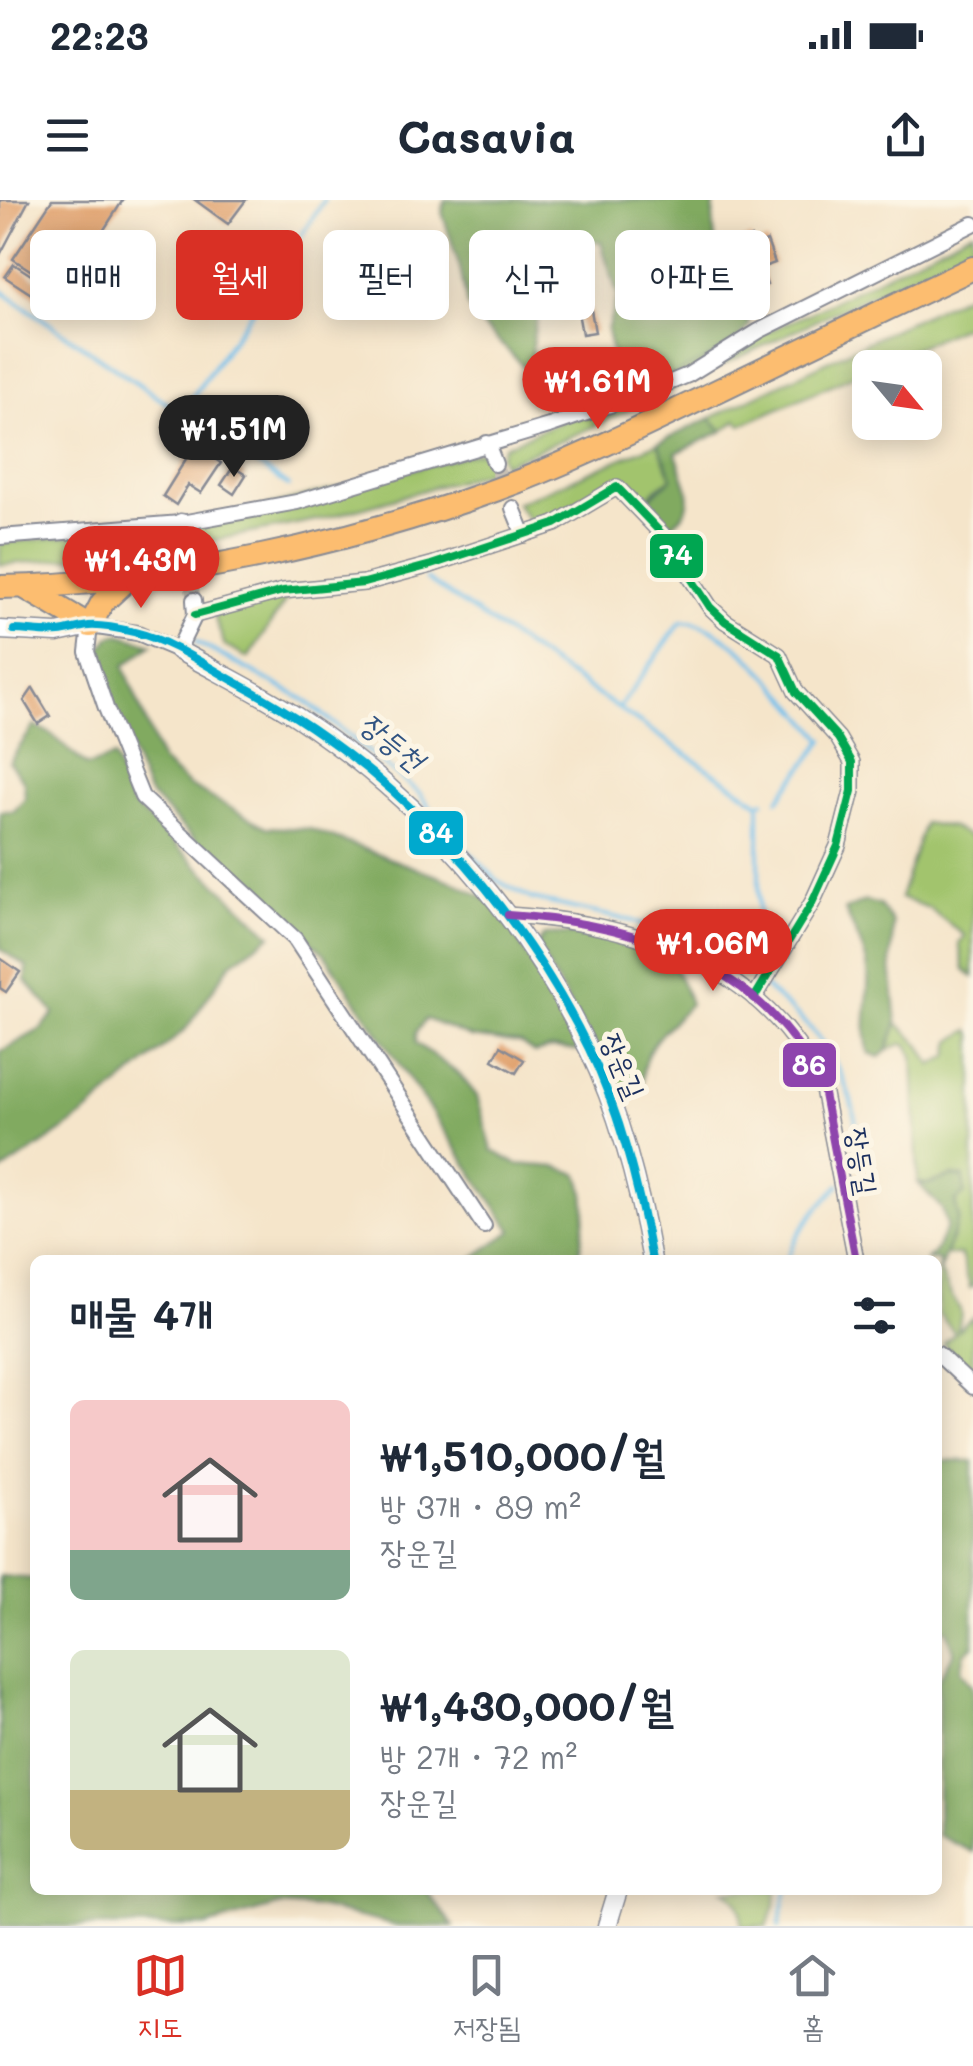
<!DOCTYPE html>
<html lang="ko">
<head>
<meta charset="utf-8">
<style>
	:root { --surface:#fff; --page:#f6f6f7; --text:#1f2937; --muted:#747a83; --line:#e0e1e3; --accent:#d93025 }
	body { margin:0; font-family:Mali,"Poor Story",sans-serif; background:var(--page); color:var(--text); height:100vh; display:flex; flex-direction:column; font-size:38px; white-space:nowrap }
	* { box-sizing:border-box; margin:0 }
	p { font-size:32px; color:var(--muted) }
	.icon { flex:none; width:55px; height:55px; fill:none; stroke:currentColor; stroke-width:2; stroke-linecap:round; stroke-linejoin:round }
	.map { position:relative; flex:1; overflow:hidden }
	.details { position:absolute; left:30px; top:1055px; width:912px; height:640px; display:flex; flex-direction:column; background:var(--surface); border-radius:15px; box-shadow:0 5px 25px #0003 }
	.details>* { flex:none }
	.top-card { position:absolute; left:30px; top:30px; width:915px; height:90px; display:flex; gap:20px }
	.needle { width:65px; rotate:119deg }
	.controls { position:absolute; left:852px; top:150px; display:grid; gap:20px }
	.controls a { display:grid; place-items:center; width:90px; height:90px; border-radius:15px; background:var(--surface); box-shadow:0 5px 25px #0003; font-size:50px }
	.price { position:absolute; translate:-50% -85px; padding:0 22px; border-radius:35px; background:var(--accent); color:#fff; font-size:32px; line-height:65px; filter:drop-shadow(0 2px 5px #0008) }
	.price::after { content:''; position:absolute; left:50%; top:60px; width:30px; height:22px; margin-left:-15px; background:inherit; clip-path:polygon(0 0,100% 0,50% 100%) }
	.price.selected { background:#222; color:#fff }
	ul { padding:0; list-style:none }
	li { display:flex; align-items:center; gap:30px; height:250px; padding:0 40px }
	li span { display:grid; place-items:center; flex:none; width:280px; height:200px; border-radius:15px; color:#555 }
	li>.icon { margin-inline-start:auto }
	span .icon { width:120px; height:120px; fill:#fffc; stroke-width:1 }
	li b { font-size:42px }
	h2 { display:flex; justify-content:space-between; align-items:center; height:120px; padding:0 40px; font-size:42px }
	.chip { padding:0 35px; border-radius:15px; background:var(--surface); box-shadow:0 5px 25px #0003; font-size:35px; line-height:90px }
	.chip.selected { background:var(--accent); color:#fff }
	.status { display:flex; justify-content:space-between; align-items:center; height:70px; padding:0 50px; background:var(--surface); direction:ltr }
	.status svg { height:28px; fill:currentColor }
	header { display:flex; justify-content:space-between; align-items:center; height:130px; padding:0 40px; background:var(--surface); font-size:45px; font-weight:700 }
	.tab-bar { display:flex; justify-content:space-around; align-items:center; height:140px; border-top:2px solid var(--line); background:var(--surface); font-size:28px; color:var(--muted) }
	.tab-bar a { display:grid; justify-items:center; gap:5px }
	.tab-bar .selected { color:var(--accent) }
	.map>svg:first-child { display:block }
</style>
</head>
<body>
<div class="status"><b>22:23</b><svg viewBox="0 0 49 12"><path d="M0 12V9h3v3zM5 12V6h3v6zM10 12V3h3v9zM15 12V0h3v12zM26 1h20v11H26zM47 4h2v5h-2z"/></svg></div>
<header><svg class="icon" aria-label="menu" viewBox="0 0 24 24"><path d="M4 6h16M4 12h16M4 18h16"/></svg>Casavia<svg class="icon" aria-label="share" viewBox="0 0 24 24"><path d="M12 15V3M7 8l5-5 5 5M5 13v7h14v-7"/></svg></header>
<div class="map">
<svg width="973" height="1726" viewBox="0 0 973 1726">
	<rect width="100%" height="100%" fill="#fcf5e5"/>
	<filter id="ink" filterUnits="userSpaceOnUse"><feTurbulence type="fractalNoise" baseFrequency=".01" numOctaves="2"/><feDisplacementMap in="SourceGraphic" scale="20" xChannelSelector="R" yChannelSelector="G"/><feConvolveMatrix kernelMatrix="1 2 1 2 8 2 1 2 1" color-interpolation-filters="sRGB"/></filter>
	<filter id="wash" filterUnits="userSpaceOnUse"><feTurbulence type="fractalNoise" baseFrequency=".0048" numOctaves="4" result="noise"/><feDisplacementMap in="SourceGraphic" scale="40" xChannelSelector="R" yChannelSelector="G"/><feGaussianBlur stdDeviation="2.25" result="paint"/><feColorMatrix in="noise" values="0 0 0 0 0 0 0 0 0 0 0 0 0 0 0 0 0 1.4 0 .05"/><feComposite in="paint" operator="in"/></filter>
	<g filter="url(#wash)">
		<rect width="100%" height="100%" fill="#f5e5ca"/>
		<path fill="#a2c46d" stroke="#5e7a66" stroke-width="2.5" d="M973,30V46L586,230L503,264L500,256L504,246L810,113Z
			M973,91V122L741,225L737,220L723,231L710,218Z
			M658,243L672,278L656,289L643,304L619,280L539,325L530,321L516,303Z
			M483,251L495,267L480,274L326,318L190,345V332L199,324Z
			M164,327L173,331L180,348L0,365V343Z
			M290,394L248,458L225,446L215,419L216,413Z
			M924,623L951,627L973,638V777L964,769L959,743L965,736L929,708L900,698Z
			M897,823L921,846L932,865L949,856L952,841L970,830L973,835V1086L970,1088L961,1055H944C964,1020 955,1013 952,976L928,984L918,983L913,856L907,845L901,844L887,851Z
			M938,1067C942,1075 945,1083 949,1091C959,1111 965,1106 957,1131L973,1117V1170L943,1144L955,1133L938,1113Z
			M725,1690H776L775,1706L767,1726H742C741,1710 739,1698 725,1690Z"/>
		<path fill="#81aa60" stroke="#4e6c5f" stroke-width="2.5" d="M445,0H715C707,35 728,97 750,124C734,161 599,202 559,215L551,213L537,181L545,179L579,188L613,159L607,130L618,96L601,43L587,39C558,59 528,122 533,157L524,167L476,119L467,105L460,68L442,12Z
			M710,218L723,231L676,253C685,286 703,306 668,327L643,304L672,278L658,243Z
			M119,434L152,444L124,466L161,561L188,585L266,627L310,629L456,683L490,701L505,717L583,851L553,848L534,853L520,843L471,837L426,819L416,832V843L460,875L477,896L492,950L516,964L558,967L578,974C591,998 583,1034 578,1060H470L512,1031L324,753L189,634L148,593L112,506L100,459V449L110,437Z
			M34,526L50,533L87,566L114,557L132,604L271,735L231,763L186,829L81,918L0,973V852L41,829L54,813L26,781L27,767L0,749V611H14L25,598L24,582L9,562Z
			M865,701L880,705L893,723L891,765L897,823L887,851L880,857L869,853C861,827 870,798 868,771C866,751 853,729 845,710Z
			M570,734C598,738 639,737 663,755C676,764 685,789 690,804C667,829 640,847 643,883L617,890L537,746L544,735Z
			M952,976L964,977L965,994L955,1002L959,1018L940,1069L938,1060H927L935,1051L947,1026L942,1009L918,983L928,984Z
			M938,1260L973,1261V1446L965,1453L961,1470L973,1487V1652L938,1635V1480L954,1453L947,1430L938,1427Z
			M0,1376L35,1379V1690H426L453,1726H397L322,1708L280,1705L206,1726H0Z"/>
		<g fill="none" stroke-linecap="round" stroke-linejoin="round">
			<path stroke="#71c0ec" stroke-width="4" d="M0,90L289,286
				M182,212L258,103L324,0
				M426,379L759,603
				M196,442L305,500L420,594L438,621L498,681L532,699L633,721L711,755
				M619,508L681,422C726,416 795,508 824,540L778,600
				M759,763V603L764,601
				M756,778L759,772
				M765,787C780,801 797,814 811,829C843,866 874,932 845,978
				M787,1060C796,1030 818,1008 839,985
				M779,1726L787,1690"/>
		</g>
		<g id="blocks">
			<path fill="#df9c66" d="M0,0H29L0,55Z
				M52,0H123L64,92L13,59Z
				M195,0H246L228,24Z
				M751,37L767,85L752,91L735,43Z
				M767,41L775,63L764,67L757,45Z
				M14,64L48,86L39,99L5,77Z
				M591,110L595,132L582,134L578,112Z
				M194,246L221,263L201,293L188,285L176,305L163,296Z
				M233,267L246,275L234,294L221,285Z
				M33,488L50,516L38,524L24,501Z
				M0,758L20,772L6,792L0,788Z
				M501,846L524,860L516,873L493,860Z"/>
		</g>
	</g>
	<g filter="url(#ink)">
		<use href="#blocks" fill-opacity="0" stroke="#888a94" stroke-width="2.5"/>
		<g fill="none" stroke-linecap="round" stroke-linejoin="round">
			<path stroke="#c9c1b4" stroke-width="14" stroke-dasharray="14 7" stroke-linecap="butt" d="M495,264L513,308
				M184,344L194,400"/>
			<g stroke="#888a94" stroke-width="18">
				<path id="minor" d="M487,243L495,264
					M513,308L524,335
					M0,337L181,323L297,302L549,226L642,194L688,175L759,131L973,24
					M194,400L195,415L178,450L138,433L90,426L87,452L106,508L142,597L295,739L484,1026
					M195,415L283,391L364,383L431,365L555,324L617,287L662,334L710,407L725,421L779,455L796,492L838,538L852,562V591L838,646L812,703L754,798
					M508,715C637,723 765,763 823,889L856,1060
					M938,1154L973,1187"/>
			</g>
			<g stroke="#888a94" stroke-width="21">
				<path id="tertiary" d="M181,323L184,344
					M0,430L57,433L90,426
					M178,450C217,472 259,492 297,517C421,599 524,715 589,850C621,916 639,988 652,1060
					M607,1726L618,1690"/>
			</g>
			<g stroke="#888a94" stroke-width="26">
				<path id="primary" d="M0,387C161,385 347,344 498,289C572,262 642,227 713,193C799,151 886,109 973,68
					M24,387L90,426L102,403L130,377"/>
			</g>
			<use href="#minor" stroke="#fff" stroke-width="14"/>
			<use href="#tertiary" stroke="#fff" stroke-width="18"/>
			<use href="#primary" stroke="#fcbd6f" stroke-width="22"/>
			<g stroke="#fcf5e5" stroke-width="15">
				<path id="bus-1" d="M195,415L283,391L364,383L431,365L555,324L617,287L662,334L710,407L725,421L779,455L796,492L838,538L852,562V591L838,646L812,703L754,798"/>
			</g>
			<g stroke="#fcf5e5" stroke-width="15">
				<path id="bus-2" d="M14,430C29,430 45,434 59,432C69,431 79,427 89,426C103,425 121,429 134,432C172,441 209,468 243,486C392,567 515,697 589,849C621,915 639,988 652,1060"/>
			</g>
			<g stroke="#fcf5e5" stroke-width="15">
				<path id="bus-3" d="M508,715C637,723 765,763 823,889L856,1060"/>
			</g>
			<use href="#bus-1" stroke="#00a651" stroke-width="8"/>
			<use href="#bus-2" stroke="#00a9ce" stroke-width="8"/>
			<use href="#bus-3" stroke="#8e44ad" stroke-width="8"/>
		</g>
	</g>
	<g text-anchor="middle" stroke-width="10" stroke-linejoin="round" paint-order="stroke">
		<g font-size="28" fill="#1b2f5e" stroke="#fcf5e5">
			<text transform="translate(623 866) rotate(67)" y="10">장운길</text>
			<text transform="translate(862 961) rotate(81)" y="10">장등길</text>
		</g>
		<g font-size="30" font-style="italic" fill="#305382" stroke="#fcf5e5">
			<text transform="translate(392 542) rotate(39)" y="10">장등천</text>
		</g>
	</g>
	<g stroke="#fcf5e5" stroke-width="4">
		<rect x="648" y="332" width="57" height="48" rx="10" fill="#00a651"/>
		<rect x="407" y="609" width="58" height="48" rx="10" fill="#00a9ce"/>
		<rect x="781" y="841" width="57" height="48" rx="10" fill="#8e44ad"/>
	</g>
	<g font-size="28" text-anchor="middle" font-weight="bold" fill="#fff">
		<text x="676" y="365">74</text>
		<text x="436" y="643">84</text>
		<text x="809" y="875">86</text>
	</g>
</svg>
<div class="controls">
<a><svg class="needle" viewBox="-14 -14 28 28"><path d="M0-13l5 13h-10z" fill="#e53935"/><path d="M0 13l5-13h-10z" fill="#747a83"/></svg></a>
</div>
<b class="price" style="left:598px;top:232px">₩1.61M</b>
<b class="price selected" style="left:234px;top:280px">₩1.51M</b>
<b class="price" style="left:141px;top:411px">₩1.43M</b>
<b class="price" style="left:713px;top:794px">₩1.06M</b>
<div class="top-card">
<a class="chip">매매</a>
<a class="chip selected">월세</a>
<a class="chip">필터</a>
<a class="chip">신규</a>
<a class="chip">아파트</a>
</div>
<section class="details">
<h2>매물 4개<svg class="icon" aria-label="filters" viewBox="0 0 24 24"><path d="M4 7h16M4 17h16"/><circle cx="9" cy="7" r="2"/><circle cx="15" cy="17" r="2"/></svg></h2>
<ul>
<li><span style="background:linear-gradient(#f6c9c9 75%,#7fa58c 0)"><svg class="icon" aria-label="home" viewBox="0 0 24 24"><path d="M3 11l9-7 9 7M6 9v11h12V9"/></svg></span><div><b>₩1,510,000/월</b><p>방 3개 · 89 m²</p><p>장운길</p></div></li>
<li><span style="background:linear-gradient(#dfe7d0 70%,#c2b280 0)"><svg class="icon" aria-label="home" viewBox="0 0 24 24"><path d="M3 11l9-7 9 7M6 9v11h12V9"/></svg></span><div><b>₩1,430,000/월</b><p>방 2개 · 72 m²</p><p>장운길</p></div></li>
</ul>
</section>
</div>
<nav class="tab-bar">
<a class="selected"><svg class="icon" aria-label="map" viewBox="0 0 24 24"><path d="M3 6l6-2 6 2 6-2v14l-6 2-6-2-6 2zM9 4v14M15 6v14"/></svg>지도</a>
<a><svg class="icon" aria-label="saved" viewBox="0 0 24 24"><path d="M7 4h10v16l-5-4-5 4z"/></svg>저장됨</a>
<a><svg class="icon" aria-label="home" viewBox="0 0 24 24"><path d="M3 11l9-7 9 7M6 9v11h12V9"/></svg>홈</a>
</nav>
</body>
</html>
